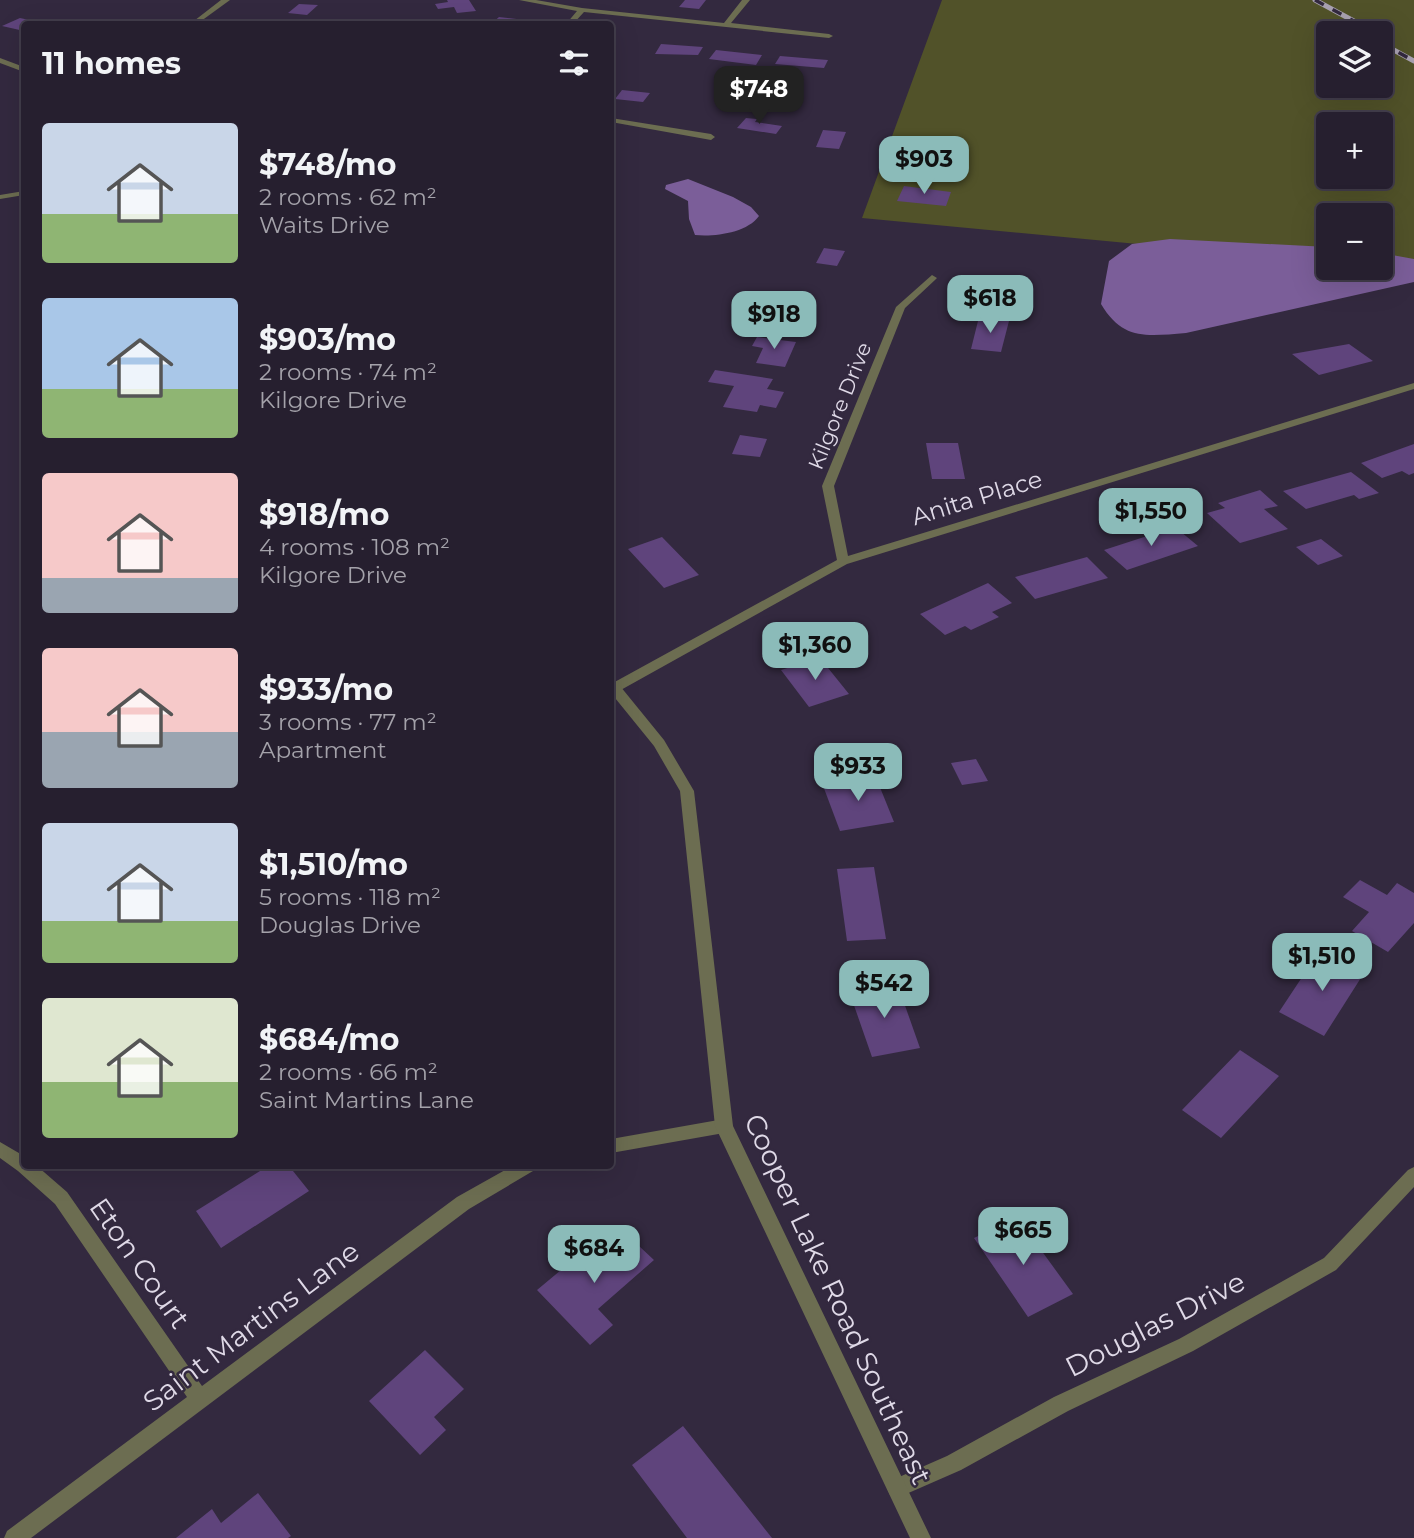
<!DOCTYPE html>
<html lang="en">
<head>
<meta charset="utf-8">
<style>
	:root { --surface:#261f2f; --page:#2e2737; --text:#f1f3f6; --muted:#a4a2aa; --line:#423d4b; --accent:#8bbbb9 }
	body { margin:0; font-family:Montserrat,sans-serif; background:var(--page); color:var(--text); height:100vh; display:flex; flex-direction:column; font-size:26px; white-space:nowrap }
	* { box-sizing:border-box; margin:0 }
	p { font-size:23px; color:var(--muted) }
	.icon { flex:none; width:38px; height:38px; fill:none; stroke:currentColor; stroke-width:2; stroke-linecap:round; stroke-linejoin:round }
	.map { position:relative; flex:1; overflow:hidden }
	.side { position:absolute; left:21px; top:21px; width:593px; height:1148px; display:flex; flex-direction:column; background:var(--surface); border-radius:7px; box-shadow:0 7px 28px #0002,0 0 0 2px var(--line) }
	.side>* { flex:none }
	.buttons { position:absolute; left:1316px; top:21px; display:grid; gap:14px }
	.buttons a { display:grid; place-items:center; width:77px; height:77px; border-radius:7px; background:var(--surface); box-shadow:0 7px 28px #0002,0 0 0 2px var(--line); font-size:35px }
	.price { position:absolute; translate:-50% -60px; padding:0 16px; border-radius:14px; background:var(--accent); color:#111; font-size:23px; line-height:46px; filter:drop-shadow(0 2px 4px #0008) }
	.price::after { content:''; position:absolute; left:50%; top:42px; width:21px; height:16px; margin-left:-10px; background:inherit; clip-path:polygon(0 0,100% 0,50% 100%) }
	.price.current { background:#222; color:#fff }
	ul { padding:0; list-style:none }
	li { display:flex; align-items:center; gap:21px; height:175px; padding:0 21px }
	li span { display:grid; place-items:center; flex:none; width:196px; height:140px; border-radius:7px; color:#555 }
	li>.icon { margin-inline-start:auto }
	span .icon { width:84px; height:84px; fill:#fffc; stroke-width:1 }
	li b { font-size:30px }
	h2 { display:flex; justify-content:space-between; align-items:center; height:84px; padding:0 21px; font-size:30px }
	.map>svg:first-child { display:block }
</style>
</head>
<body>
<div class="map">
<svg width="1414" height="1538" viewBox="0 0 1414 1538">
	<rect width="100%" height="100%" fill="#33293f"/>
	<path fill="#515229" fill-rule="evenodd" d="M942,0H1414V270L1381,267V215H1328V262L862,218ZM1328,33H1381V86H1328ZM1328,124H1381V177H1328Z"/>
	<path fill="#7b5e99" d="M688,179L733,197L751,207L759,216C747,233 714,237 695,235L689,219L688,201L665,189L666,185Z
		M1170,239L1328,247V268H1381V253L1414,259V282L1186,333C1147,336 1123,341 1101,304L1109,261L1132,244Z"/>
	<path fill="#5f447c" d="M447,0H469L476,11L457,13L454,7L438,9L435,4L448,2Z
		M685,0H706L699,9L679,7Z
		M299,4L318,5L307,15L288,13Z
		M499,17L542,22L491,24Z
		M20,18L43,23V24H24V31L2,26Z
		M661,44L703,47L698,55L655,54Z
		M716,50L762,55L756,65L709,59Z
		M780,56L828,60L824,68L775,64Z
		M622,90L650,93L643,102L615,99Z
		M746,118L757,119L755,122L782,126L776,134L737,128Z
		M823,130L846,132L839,149L816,147Z
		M904,186L951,192L946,206L897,201Z
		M824,248L845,251L837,266L816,263Z
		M761,295L812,301L805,318L754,312Z
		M979,317L1009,321L1001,352L971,349Z
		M757,337L796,342L785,367L756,363L763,348L752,346Z
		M1349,344L1373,361L1319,375L1292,354Z
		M715,370L773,379L767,389L784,392L776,408L760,405L757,412L723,407L734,386L708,382Z
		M740,435L767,439L760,457L732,454Z
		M926,443H958L965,479H932Z
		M1414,444V473L1409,475L1402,471L1382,478L1361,463Z
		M1351,472L1379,493L1359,499L1354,495L1306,509L1283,491Z
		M1260,490L1278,506L1264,509L1288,529L1240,543L1207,513L1225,508L1218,503Z
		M1175,527L1198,546L1127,570L1104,550Z
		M662,537L699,575L664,588L628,549Z
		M1321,539L1343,556L1318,565L1296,547Z
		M1087,557L1108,578L1035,599L1015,577Z
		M988,583L1012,603L992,612L999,617L971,630L965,626L945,635L920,614Z
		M820,658L849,694L809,707L781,670Z
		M976,759L988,781L962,785L951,763Z
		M875,775L894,822L840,831L822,783Z
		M874,867L886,939L847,941L837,869Z
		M1360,880L1387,895L1397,883L1414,893V923L1388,952L1352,931L1369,912L1343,897Z
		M1320,950L1364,973L1324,1036L1279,1012Z
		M897,983L920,1048L872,1057L849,991Z
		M1240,1050L1279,1076L1221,1138L1182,1110Z
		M268,1166H289L309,1191L221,1248L196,1211Z
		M1017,1217L1073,1294L1028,1317L974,1238Z
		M624,1232L654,1260L598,1309L613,1325L590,1345L537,1290L591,1245L599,1254Z
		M425,1350L464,1389L434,1417L446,1430L420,1455L369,1401Z
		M683,1426L772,1538H687L632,1465Z
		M258,1493L291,1536L288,1538H176L212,1509L221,1523Z"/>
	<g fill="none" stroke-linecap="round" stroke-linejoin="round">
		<path fill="#6c6d51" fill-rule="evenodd" d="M24,191V195L0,199V195Z"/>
		<path fill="#6c6d51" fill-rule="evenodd" d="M221,0H230L197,24H190Z
			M519,0H536L582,8L724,23L742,0H750L731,23L829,34L833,36L829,38L584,12L573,24H566L577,11Z
			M611,118L711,134L715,137L711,140L611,122Z
			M932,275L937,278L935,280L905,308L834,486L848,556L1414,383V389L847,564L619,691H611V684L837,560L822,486L896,307Z
			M724,1119L730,1121L733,1126L730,1131L724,1133L611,1153V1139Z
			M0,1142L24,1156V1166H37L67,1192L202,1386L457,1197L512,1166H536L533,1171L469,1209L31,1538H4L7,1531L187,1397L55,1204L18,1171L0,1158Z
			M1414,1167V1187L1336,1270L1193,1351L1068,1411L961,1470L897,1498L890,1495L887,1488L890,1481L947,1456L1054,1397L1179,1339L1324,1258L1408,1170Z"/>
		<path fill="#6c6d51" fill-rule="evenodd" d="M0,58L24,67V72L0,63Z
			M611,680L616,681L664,740L694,791L733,1126L931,1538H910L715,1126L680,791L654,746L611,693Z"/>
		<g stroke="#a8a1b1" stroke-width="5">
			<path id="rail" d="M1315,0L1376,33
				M1381,43L1414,61"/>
		</g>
		<use href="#rail" stroke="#33293f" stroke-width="3.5" stroke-dasharray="10" stroke-linecap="butt"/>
	</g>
	<g text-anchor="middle" stroke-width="5" stroke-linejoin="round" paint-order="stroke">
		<g font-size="21" fill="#dfd9e7" stroke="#33293f">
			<text transform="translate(840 406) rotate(-68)" y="7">Kilgore Drive</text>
		</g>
		<g font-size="24" fill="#dfd9e7" stroke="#33293f">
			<text transform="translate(977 498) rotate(-17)" y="8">Anita Place</text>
		</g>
		<g font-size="28" fill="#dfd9e7" stroke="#33293f">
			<text transform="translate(140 1263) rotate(55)" y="10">Eton Court</text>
			<text transform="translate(838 1299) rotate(65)" y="10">Cooper Lake Road Southeast</text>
			<text transform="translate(1155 1324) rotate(-27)" y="10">Douglas Drive</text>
			<text transform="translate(251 1326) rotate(-37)" y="10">Saint Martins Lane</text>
		</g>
	</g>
</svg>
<div class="buttons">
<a><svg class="icon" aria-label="layers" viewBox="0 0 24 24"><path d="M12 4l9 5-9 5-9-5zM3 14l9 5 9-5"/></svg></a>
<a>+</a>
<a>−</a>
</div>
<b class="price current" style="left:759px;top:126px">$748</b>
<b class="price" style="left:924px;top:196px">$903</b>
<b class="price" style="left:990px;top:335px">$618</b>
<b class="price" style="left:774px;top:351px">$918</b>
<b class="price" style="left:1151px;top:548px">$1,550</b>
<b class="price" style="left:815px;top:682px">$1,360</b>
<b class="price" style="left:858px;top:803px">$933</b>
<b class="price" style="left:1322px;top:993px">$1,510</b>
<b class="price" style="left:884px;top:1020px">$542</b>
<b class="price" style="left:1023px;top:1267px">$665</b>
<b class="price" style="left:594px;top:1285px">$684</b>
<section class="side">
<h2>11 homes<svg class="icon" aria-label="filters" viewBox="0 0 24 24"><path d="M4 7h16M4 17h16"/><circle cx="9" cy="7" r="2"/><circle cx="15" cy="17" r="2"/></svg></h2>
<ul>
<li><span style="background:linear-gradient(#c9d6e8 65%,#8fb573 0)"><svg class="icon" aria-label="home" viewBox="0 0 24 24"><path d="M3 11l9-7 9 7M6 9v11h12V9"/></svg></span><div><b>$748/mo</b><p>2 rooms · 62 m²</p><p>Waits Drive</p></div></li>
<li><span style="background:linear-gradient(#a9c7e8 65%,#8fb573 0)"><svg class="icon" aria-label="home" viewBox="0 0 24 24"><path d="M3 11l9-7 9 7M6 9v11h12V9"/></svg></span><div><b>$903/mo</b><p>2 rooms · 74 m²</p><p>Kilgore Drive</p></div></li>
<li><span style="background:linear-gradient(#f6c9c9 75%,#9aa5b1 0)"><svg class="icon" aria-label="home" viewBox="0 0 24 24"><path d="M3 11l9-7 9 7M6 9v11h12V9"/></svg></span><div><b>$918/mo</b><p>4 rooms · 108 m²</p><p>Kilgore Drive</p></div></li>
<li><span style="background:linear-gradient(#f6c9c9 60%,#9aa5b1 0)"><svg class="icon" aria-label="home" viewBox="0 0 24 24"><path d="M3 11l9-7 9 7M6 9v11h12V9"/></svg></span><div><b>$933/mo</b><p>3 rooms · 77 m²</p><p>Apartment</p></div></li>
<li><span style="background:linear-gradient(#c9d6e8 70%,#8fb573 0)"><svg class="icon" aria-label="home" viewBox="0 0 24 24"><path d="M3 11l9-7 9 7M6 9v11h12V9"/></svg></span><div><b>$1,510/mo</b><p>5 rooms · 118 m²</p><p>Douglas Drive</p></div></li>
<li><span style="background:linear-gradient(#dfe7d0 60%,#8fb573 0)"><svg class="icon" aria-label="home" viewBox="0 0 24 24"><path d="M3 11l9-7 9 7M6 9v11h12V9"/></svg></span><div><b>$684/mo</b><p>2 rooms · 66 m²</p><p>Saint Martins Lane</p></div></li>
</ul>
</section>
</div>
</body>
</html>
